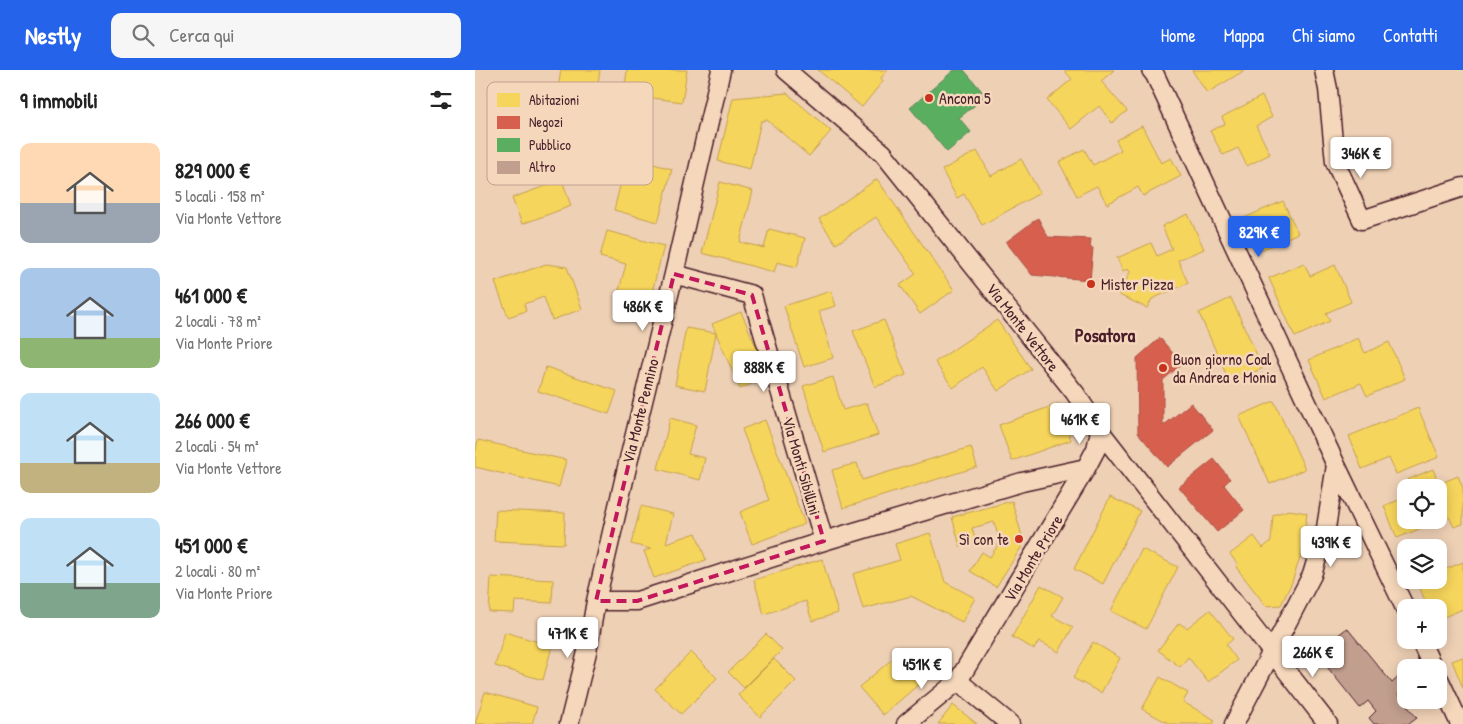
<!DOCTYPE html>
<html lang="it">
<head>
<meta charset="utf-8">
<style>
	:root { --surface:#fff; --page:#f6f6f6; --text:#222; --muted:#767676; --accent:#2563eb }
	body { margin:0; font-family:"Patrick Hand",sans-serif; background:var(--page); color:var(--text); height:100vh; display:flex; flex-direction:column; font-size:19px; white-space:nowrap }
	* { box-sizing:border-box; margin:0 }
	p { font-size:16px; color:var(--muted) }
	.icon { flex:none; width:28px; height:28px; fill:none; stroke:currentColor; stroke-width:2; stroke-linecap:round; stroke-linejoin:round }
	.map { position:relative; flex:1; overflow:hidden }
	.sheet { display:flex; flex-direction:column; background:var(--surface); width:475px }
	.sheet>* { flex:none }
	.fabs { position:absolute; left:922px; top:409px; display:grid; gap:10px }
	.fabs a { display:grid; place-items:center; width:50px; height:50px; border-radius:10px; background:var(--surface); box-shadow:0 2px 12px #0003; font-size:25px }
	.price { position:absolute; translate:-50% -42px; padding:0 11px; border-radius:5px; background:#fff; color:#222; font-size:16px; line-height:32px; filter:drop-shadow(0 1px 2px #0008) }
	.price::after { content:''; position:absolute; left:50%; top:30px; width:15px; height:11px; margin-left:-8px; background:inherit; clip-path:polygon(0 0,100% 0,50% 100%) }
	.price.on { background:var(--accent); color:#fff }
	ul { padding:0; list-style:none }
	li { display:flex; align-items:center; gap:15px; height:125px; padding:0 20px }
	li span { display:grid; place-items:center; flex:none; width:140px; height:100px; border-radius:10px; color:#555 }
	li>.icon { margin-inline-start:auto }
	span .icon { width:60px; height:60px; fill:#fffc; stroke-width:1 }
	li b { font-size:21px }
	h2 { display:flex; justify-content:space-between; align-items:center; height:60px; padding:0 20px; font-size:21px }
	header { display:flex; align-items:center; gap:30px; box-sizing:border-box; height:70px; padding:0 25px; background:var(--accent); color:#fff }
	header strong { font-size:24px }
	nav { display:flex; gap:28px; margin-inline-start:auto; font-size:18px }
	.search { width:350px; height:45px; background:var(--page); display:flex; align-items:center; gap:12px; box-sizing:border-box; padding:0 18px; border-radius:10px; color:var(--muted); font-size:19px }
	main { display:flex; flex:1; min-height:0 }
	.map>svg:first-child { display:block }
</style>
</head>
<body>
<header>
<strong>Nestly</strong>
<div class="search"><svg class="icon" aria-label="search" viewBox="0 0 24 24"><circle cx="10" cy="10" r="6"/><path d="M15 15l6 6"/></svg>Cerca qui</div>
<nav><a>Home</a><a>Mappa</a><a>Chi siamo</a><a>Contatti</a></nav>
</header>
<main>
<section class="sheet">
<h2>9 immobili<svg class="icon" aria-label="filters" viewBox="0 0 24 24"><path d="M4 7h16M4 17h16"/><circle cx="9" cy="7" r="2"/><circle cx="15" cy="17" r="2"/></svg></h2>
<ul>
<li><span style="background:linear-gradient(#ffd9b3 60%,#9aa5b1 0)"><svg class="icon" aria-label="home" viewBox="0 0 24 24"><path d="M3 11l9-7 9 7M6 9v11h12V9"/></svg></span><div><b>829 000 €</b><p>5 locali · 158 m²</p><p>Via Monte Vettore</p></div></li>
<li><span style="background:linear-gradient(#a9c7e8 70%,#8fb573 0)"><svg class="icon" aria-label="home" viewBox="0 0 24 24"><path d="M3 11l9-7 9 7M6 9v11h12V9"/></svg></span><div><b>461 000 €</b><p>2 locali · 78 m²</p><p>Via Monte Priore</p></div></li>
<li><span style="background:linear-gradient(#bfe0f5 70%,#c2b280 0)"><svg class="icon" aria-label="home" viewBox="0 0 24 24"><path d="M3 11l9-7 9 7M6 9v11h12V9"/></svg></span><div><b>266 000 €</b><p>2 locali · 54 m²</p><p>Via Monte Vettore</p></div></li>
<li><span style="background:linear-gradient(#bfe0f5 65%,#7fa58c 0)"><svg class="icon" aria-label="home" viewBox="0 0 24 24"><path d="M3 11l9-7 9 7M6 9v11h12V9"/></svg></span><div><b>451 000 €</b><p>2 locali · 80 m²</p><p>Via Monte Priore</p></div></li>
</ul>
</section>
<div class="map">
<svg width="988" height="654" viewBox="0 0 988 654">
	<rect width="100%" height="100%" fill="#eed0b5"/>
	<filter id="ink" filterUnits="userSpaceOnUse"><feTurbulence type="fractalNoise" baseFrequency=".02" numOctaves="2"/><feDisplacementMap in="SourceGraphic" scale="10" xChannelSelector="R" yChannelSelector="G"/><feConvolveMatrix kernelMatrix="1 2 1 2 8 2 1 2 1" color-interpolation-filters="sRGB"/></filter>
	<g filter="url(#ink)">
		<path fill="#f6d55c" stroke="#c29e4d" d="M86,0H125L120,31L82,25Z
			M152,0H212L207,32L149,24Z
			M343,0H413L406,8L408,11L387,37Z
			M589,0H639L626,11L652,41L637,53L624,36L596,59L572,30L597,9Z
			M717,0H770L732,23Z
			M312,23L356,61L334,86L292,50L286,51L275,99L243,91L258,28Z
			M787,26L797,47L781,56L795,84L772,96L763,78L748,85L735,61L750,54L747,47Z
			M667,56L686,93L696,88L706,106L668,126L663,117L632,134L622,116L602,126L584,92L609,79L618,95L646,80L641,70Z
			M502,81L516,106L546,89L565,123L507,155L489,124L482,128L467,100Z
			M171,92L197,99L183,152L139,140L147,108L165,112Z
			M402,109L479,220L445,244L425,215L441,204L401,147L361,174L344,149Z
			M87,110L96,136L47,154L37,128Z
			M245,112L278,121L265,172L289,178L294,159L330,168L322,197L302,192L299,202L227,183Z
			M808,131L823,163L784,181L769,148Z
			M713,144L729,179L703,190L713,213L677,229L672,238L644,225L655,202L653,199L648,201L642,188L676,173L682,186L697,179L687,156Z
			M132,161L189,176L172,241L141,232L151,194L125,187Z
			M829,193L835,206L860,195L876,232L851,243L855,251L820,267L794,208Z
			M71,194L92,197L107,239L77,250L69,227L49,234L51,241L33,247L20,212Z
			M356,221L361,236L344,241L358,288L329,297L309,236Z
			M756,228L788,298L755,313L724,243Z
			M266,242L294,306L265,319L237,254Z
			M409,250L431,305L400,317L378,261Z
			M522,250L556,299L523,321L507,297L478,318L460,292Z
			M211,258L241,263L230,321L200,315Z
			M883,268L890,283L914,272L930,309L892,326L886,313L851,328L834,290Z
			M71,297L142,321L134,344L63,321Z
			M358,307L368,340L392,333L403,365L349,382L328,316Z
			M799,331L830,399L795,414L764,346Z
			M583,334L596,370L537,391L524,355Z
			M943,338L964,387L921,404L914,388L887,399L874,366Z
			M195,348L221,355L213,384L230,388L225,410L183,399Z
			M290,350L330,454L277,474L265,442L294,430L267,359Z
			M3,370L91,390L84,417L0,397V385Z
			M496,377L502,397L368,438L357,400L382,393L387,410Z
			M958,399L964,414L983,406L988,418V454L979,457L974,447L922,468L909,436L931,427V450H964V418H936L932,410Z
			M635,427L665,441L628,514L599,499Z
			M537,431L549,473L521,517L495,501L507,482L515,487L525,472L519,452L497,458L501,472L485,476L477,447Z
			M166,436L198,444L191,473L221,463L231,490L179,508L169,481L176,479L156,474Z
			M21,440L90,443L89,474L19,471Z
			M814,440L832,443L827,482L817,512L806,535L791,536L761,497L763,495L755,484L779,466L788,478L796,471L798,445Z
			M455,463L470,512L500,528L487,552L436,526L388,539L378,504L425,490L420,474Z
			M667,479L703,497L671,559L636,541Z
			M347,489L363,543L337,551L331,531L289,544L279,510Z
			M988,492V539L964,549V538H953L942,511L964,510V502Z
			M16,507L78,510L77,533L40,531L39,543L14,542Z
			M566,515L588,527L577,546L598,557L584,582L564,571L559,579L537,567Z
			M735,540L758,569L751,575L762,590L733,612L713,587L705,597L683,580L704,553L712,558Z
			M30,562L77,576L68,610L20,596Z
			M291,564L307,580L269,618L253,602Z
			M618,572L645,588L626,623L598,608Z
			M428,580L452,607L408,645L384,617Z
			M216,582L242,608L206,644L180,619Z
			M988,587V618L977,591Z
			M299,589L321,611L285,647L263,625Z
			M685,607L713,623L708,632L740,650L738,654H695L667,639Z
			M10,622L62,637L57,654H0Z
			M478,635L502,654H463Z"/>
		<path fill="#d6604d" stroke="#ac4c43" d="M563,148L573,167L616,169L615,178H618L615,210L557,205L531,172Z
			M685,268L707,294L688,310V356L716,333L738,360L692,397L663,363L662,288Z
			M739,389L755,409L749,415L769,440L742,462L704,417Z"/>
		<path fill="#5aae61" stroke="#558351" d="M479,0H489L511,26L484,48L496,62L472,82L435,38Z"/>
		<path fill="#c19e8e" stroke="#4a1f2b" d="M872,558L917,613L928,603L931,607V617L923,624L942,648L934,654H899L894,648L901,641L893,631L885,638L841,583Z"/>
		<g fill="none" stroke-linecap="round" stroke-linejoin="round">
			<g stroke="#4a1f2b" stroke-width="21">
				<path id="minor" d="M311,0L408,83L600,323L625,361L853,654
					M676,0L680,5L861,395L931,540
					M849,0L853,19L860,92L887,150L988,117
					M199,204L277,225L349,471
					M121,531H162L349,471L547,412L611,398
					M945,570L958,598
					M964,609L985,654
					M94,654L112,582L121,531L153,393L199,204L246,0
					M431,654L483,611
					M535,654L483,611L611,398L621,379L625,361
					M759,654L837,505L851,458L861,395"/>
			</g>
			<use href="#minor" stroke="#f5d7bb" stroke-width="18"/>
		</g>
	</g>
	<path fill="none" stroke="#c2185b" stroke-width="4" stroke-dasharray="10 6" stroke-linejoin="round" d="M199,204L277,225L349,471L162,531H121Z"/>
	<g fill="#c8321e" stroke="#f5d7bb" stroke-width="2">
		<circle cx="454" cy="28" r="5"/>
		<circle cx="616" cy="214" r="5"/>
		<circle cx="688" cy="298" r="5"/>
		<circle cx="544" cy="469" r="5"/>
	</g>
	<g text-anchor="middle" stroke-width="5" stroke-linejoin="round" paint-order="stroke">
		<g font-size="16" fill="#4a1f2b" stroke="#f5d7bb" text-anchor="start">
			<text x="464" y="34">Ancona 5</text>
			<text x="626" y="220">Mister Pizza</text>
			<text x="698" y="295">Buon giorno Coal<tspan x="698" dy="18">da Andrea e Monia</tspan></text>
			<text x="534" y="475" text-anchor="end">Sì con te</text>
		</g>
		<g font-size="16" fill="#4a1f2b" stroke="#f5d7bb">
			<text transform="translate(548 257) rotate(52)" y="6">Via Monte Vettore</text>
			<text transform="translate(165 341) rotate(-76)" y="6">Via Monte Pennino</text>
			<text transform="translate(327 396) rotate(74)" y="6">Via Monti Sibillini</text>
			<text transform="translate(558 488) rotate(-59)" y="6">Via Monte Priore</text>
		</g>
		<g font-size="19" font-weight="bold" fill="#4a1f2b" stroke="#f5d7bb">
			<text x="630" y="272">Posatora</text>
		</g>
	</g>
	<rect x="12" y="12" width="166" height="103" rx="8" fill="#f5d7bb" stroke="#c2a090" stroke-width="1"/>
	<rect x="22" y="23" width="23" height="14" fill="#f6d55c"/>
	<rect x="22" y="46" width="23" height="13" fill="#d6604d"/>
	<rect x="22" y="68" width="23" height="14" fill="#5aae61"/>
	<rect x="22" y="91" width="23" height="13" fill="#c19e8e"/>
	<g font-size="14" fill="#4a1f2b">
		<text x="54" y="35">Abitazioni</text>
		<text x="54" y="57">Negozi</text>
		<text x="54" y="80">Pubblico</text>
		<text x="54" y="102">Altro</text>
	</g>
</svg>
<div class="fabs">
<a><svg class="icon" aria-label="locate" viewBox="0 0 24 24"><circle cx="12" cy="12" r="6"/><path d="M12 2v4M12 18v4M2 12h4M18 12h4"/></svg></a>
<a><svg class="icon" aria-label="layers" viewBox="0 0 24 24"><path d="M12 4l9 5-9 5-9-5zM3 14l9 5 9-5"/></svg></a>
<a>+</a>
<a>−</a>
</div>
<b class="price" style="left:886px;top:109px">346K €</b>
<b class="price on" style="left:784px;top:188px">829K €</b>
<b class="price" style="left:168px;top:262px">486K €</b>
<b class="price" style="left:289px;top:323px">888K €</b>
<b class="price" style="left:605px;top:375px">461K €</b>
<b class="price" style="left:856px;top:498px">439K €</b>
<b class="price" style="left:93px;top:589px">471K €</b>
<b class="price" style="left:838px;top:608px">266K €</b>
<b class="price" style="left:447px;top:620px">451K €</b>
</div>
</main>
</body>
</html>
